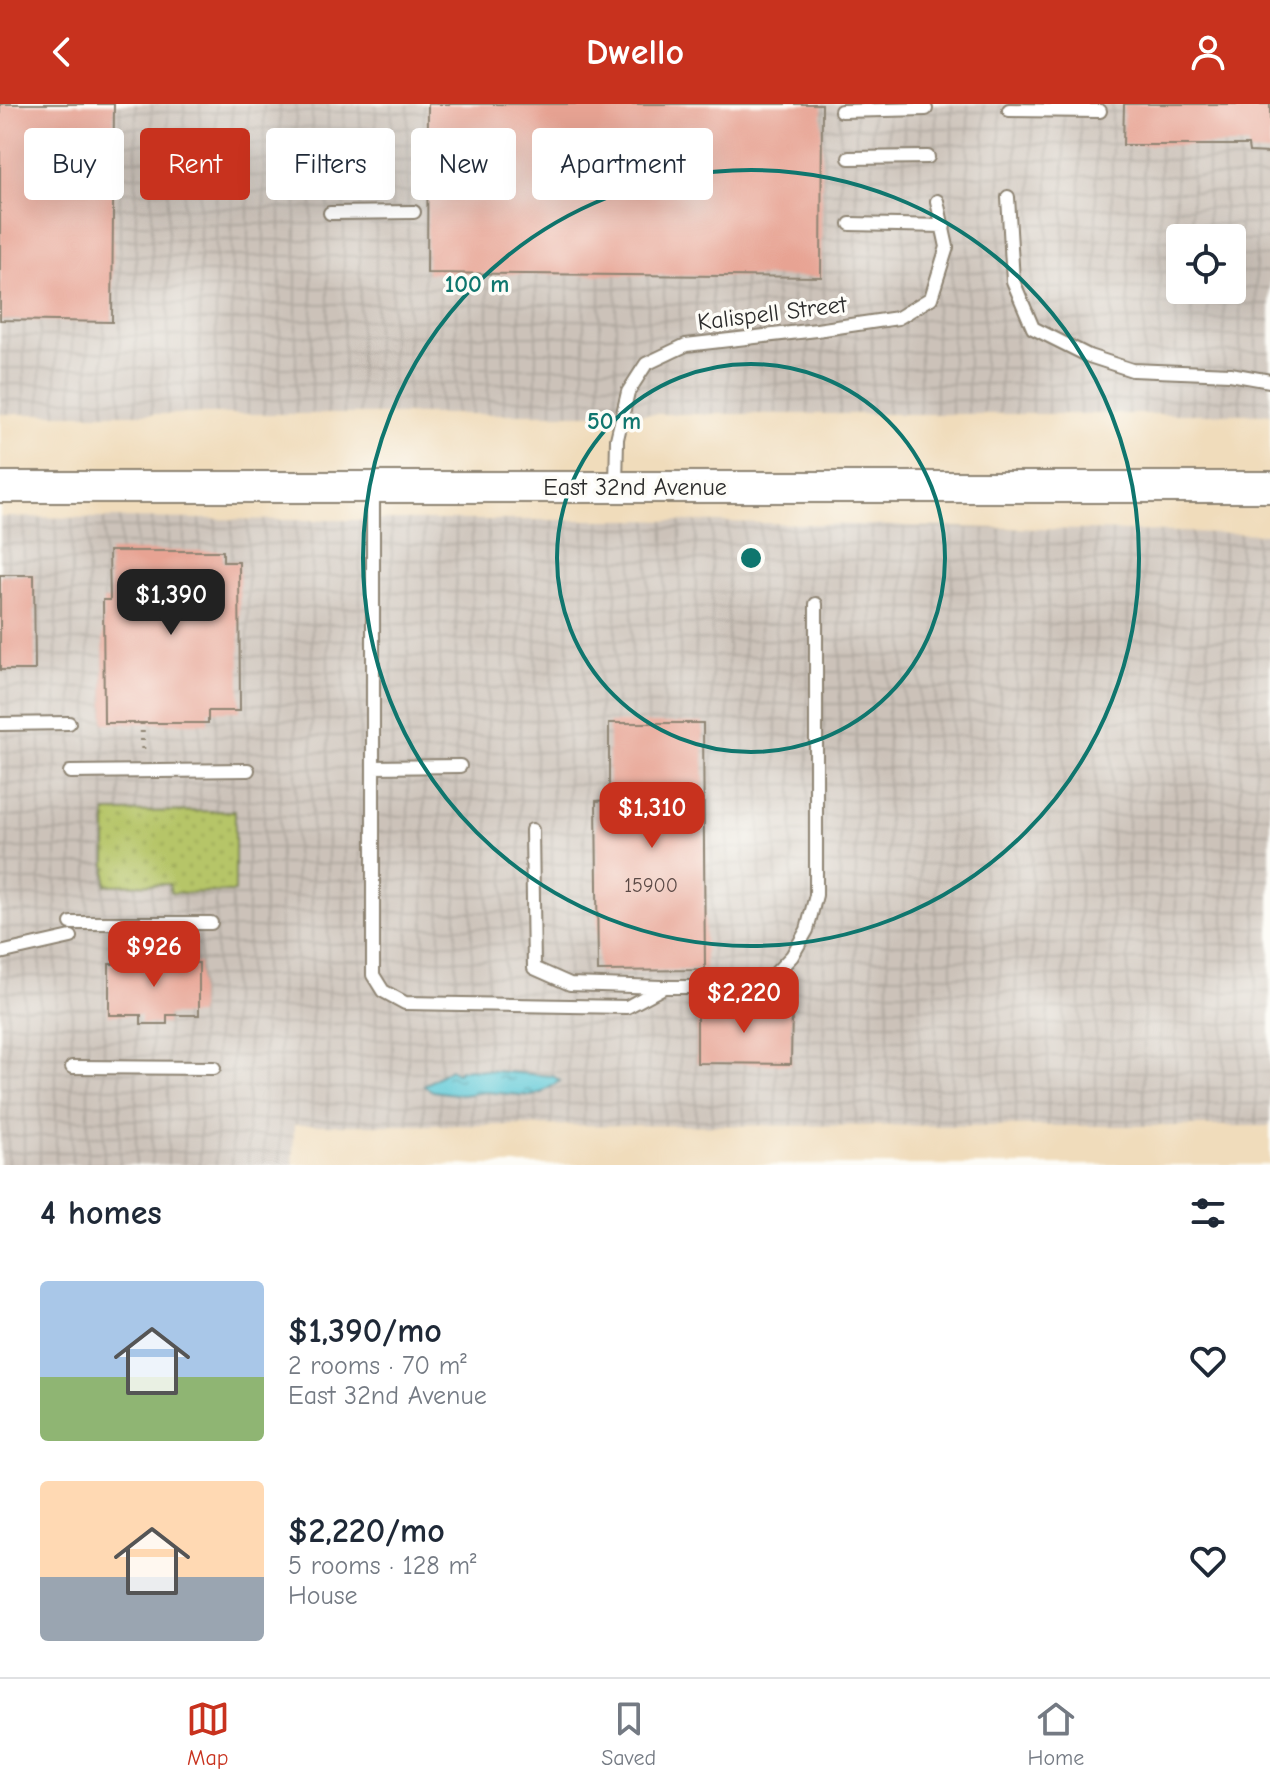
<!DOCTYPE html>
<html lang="en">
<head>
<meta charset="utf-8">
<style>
	:root { --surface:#fff; --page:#f6f6f7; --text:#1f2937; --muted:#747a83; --line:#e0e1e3; --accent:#c8321e }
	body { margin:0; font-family:"Comic Neue",sans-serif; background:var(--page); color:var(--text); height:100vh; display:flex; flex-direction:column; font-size:30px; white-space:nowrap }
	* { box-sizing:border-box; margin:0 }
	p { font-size:26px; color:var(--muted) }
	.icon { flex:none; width:44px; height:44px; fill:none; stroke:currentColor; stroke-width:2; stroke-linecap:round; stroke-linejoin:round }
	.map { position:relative; height:1061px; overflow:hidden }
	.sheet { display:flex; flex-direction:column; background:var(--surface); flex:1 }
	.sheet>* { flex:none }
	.top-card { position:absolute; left:24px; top:24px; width:800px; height:72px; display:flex; gap:16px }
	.buttons { position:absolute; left:1166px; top:120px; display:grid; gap:16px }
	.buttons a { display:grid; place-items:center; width:80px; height:80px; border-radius:8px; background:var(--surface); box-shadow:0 8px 32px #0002; font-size:40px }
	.price { position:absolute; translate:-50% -68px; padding:0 18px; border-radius:16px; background:var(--accent); color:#fff; font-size:26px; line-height:52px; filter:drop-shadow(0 2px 4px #0008) }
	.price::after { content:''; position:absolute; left:50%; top:48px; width:24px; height:18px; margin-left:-12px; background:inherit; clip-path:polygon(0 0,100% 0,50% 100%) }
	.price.current { background:#222; color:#fff }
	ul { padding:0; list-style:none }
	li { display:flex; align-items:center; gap:24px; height:200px; padding:0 40px }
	li span { display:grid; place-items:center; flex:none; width:224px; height:160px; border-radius:8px; color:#555 }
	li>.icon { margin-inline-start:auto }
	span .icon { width:96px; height:96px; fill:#fffc; stroke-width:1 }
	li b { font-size:34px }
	h2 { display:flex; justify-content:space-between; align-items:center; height:96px; padding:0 40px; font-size:34px }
	.pill { padding:0 28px; border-radius:8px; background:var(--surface); box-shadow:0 8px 32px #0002; font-size:28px; line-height:72px }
	.pill.current { background:var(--accent); color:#fff }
	header { display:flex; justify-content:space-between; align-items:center; height:104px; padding:0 40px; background:var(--accent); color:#fff; font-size:36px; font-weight:700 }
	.tab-bar { display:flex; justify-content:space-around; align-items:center; height:112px; border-top:2px solid var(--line); background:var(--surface); font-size:22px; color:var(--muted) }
	.tab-bar a { display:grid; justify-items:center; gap:4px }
	.tab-bar .current { color:var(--accent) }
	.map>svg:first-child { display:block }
</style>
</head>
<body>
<header><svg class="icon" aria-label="back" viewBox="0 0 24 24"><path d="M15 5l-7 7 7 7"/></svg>Dwello<svg class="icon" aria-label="person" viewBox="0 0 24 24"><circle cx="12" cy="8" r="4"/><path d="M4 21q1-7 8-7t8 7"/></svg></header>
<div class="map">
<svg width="1270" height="1061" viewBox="0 0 1270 1061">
	<defs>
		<pattern id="industrial-grid" width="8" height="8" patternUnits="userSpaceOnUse" patternTransform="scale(2)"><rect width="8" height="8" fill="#ccc2b9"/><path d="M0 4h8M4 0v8" fill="none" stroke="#afa79f"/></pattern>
		<pattern id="park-dots" width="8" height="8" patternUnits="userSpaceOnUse" patternTransform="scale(2)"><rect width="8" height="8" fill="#b6c567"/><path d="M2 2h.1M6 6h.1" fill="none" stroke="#9da95a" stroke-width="1.8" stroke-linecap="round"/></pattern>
		<pattern id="water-ripples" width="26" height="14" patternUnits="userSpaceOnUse" patternTransform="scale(2)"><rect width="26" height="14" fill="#5ec9d7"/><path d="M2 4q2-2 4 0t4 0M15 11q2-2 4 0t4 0" fill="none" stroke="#4ea3af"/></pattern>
	</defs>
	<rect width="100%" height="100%" fill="#fdfcf7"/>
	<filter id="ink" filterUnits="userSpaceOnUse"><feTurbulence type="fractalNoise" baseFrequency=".0125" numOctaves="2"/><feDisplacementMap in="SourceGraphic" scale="16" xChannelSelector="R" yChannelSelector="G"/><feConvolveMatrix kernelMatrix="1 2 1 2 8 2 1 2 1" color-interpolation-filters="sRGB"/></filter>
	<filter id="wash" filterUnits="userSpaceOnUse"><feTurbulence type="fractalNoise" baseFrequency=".006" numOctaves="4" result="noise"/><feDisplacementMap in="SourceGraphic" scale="32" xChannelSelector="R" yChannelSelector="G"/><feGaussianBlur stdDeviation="1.8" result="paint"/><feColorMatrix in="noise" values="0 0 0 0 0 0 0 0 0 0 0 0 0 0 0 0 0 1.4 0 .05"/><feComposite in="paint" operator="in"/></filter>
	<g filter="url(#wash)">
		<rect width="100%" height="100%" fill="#f0dcbb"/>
		<path fill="url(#industrial-grid)" fill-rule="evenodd" d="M0,0H1270V310H0ZM1180,134H1232V186H1180Z
			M0,413L294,416H628L1270,430V1022L294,1021L293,1061H0Z"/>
		<path fill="url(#park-dots)" stroke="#707849" stroke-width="2" d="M235,707V788L171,789L169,780L106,781V708Z"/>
		<path fill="url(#water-ripples)" stroke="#447a81" stroke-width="2" d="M450,965L457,969L460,966L471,965L553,972L560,977L541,989L532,992L486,988L462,991L433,987L424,982Z"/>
		<g id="blocks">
			<path fill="#e7a393" d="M0,0H114L112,218L0,216Z
				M428,0H822L821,173L427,169Z
				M1124,0H1270V49L1249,48L1248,41H1123Z
				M109,447H223V458H239L240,607H208V619H104L103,496H110Z
				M0,471H34L35,566H0Z
				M609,619H703L705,866L598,867L596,697L609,696Z
				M141,848H167V859H199V911H167V920H141V911H109V860H141Z
				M697,902L792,903L791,960L697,959Z"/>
		</g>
	</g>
	<g filter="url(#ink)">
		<use href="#blocks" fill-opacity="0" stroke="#8e8473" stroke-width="2"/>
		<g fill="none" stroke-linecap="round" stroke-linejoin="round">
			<g stroke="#8e8473" stroke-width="16">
				<path id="service" d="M1009,6L1100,7
					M841,7L926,5
					M849,54L928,53
					M1008,93L1013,177L1033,224L1089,252L1132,266L1230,270L1270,277
					M330,109L414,108
					M850,120L944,122
					M616,381L617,335L628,288L646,260L686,241L817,226L898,214L931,194L947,143L937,97
					M373,383V871L383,887L405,899L627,903L664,883H733L770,875L792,852L807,826L816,791V500
					M0,620L69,619
					M373,663L460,662
					M70,668L248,666
					M532,726L534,864L570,880L661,883
					M71,819H211
					M0,849L71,833
					M72,963L214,964"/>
			</g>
			<g stroke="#8e8473" stroke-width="34">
				<path id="tertiary" d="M0,383H1270"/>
			</g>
			<path stroke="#8e8473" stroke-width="5" stroke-dasharray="2 6" stroke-linecap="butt" d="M142,619L143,650"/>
			<use href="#service" stroke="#fff" stroke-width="12"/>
			<use href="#tertiary" stroke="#fff" stroke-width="30"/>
		</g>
	</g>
	<g fill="none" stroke="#0f766e" stroke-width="4">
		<circle cx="751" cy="454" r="194"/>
		<circle cx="751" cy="454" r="388"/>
	</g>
	<g text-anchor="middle" stroke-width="7" stroke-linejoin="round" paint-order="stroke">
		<g font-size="20" fill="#5a4945">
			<text x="651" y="788">15900</text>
		</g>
		<g font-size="24" fill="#2b2b2b" stroke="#fdfcf7">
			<text transform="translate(772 209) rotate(-7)" y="8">Kalispell Street</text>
			<text x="635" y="391">East 32nd Avenue</text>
		</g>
	</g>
	<circle cx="751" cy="454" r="12" fill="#0f766e" stroke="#fdfcf7" stroke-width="4"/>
	<g font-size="24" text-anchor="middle" font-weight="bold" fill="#0f766e" stroke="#fdfcf7" stroke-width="7" stroke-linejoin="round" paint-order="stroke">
		<text x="477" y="188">100 m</text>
		<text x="614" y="325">50 m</text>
	</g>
</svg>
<div class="buttons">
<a><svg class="icon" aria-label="locate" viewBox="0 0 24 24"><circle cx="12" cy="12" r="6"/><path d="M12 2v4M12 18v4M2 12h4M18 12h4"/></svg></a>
</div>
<b class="price current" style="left:171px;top:533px">$1,390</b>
<b class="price" style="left:652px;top:746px">$1,310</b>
<b class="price" style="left:154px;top:885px">$926</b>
<b class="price" style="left:744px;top:931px">$2,220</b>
<div class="top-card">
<a class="pill">Buy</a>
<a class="pill current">Rent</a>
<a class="pill">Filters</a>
<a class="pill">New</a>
<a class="pill">Apartment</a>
</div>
</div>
<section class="sheet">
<h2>4 homes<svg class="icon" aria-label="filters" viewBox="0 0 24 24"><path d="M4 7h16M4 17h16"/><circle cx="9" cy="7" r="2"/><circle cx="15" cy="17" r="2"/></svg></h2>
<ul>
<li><span style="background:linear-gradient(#a9c7e8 60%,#8fb573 0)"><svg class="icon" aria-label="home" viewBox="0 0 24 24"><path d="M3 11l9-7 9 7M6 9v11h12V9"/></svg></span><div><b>$1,390/mo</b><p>2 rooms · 70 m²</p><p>East 32nd Avenue</p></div><svg class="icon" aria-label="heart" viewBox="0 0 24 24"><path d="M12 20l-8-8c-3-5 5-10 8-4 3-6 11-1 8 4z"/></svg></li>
<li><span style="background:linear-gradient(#ffd9b3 60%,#9aa5b1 0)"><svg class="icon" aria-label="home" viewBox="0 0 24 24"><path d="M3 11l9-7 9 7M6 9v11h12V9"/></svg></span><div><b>$2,220/mo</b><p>5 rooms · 128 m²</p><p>House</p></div><svg class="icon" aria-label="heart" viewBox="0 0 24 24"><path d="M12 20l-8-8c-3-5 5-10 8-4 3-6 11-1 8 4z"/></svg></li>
</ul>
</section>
<nav class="tab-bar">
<a class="current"><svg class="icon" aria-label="map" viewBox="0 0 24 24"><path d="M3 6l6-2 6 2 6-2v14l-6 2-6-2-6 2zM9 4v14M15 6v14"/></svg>Map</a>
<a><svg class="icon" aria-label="saved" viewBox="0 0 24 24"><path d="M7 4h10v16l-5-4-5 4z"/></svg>Saved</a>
<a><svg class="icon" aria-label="home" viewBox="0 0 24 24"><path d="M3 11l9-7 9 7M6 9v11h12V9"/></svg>Home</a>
</nav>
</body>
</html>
